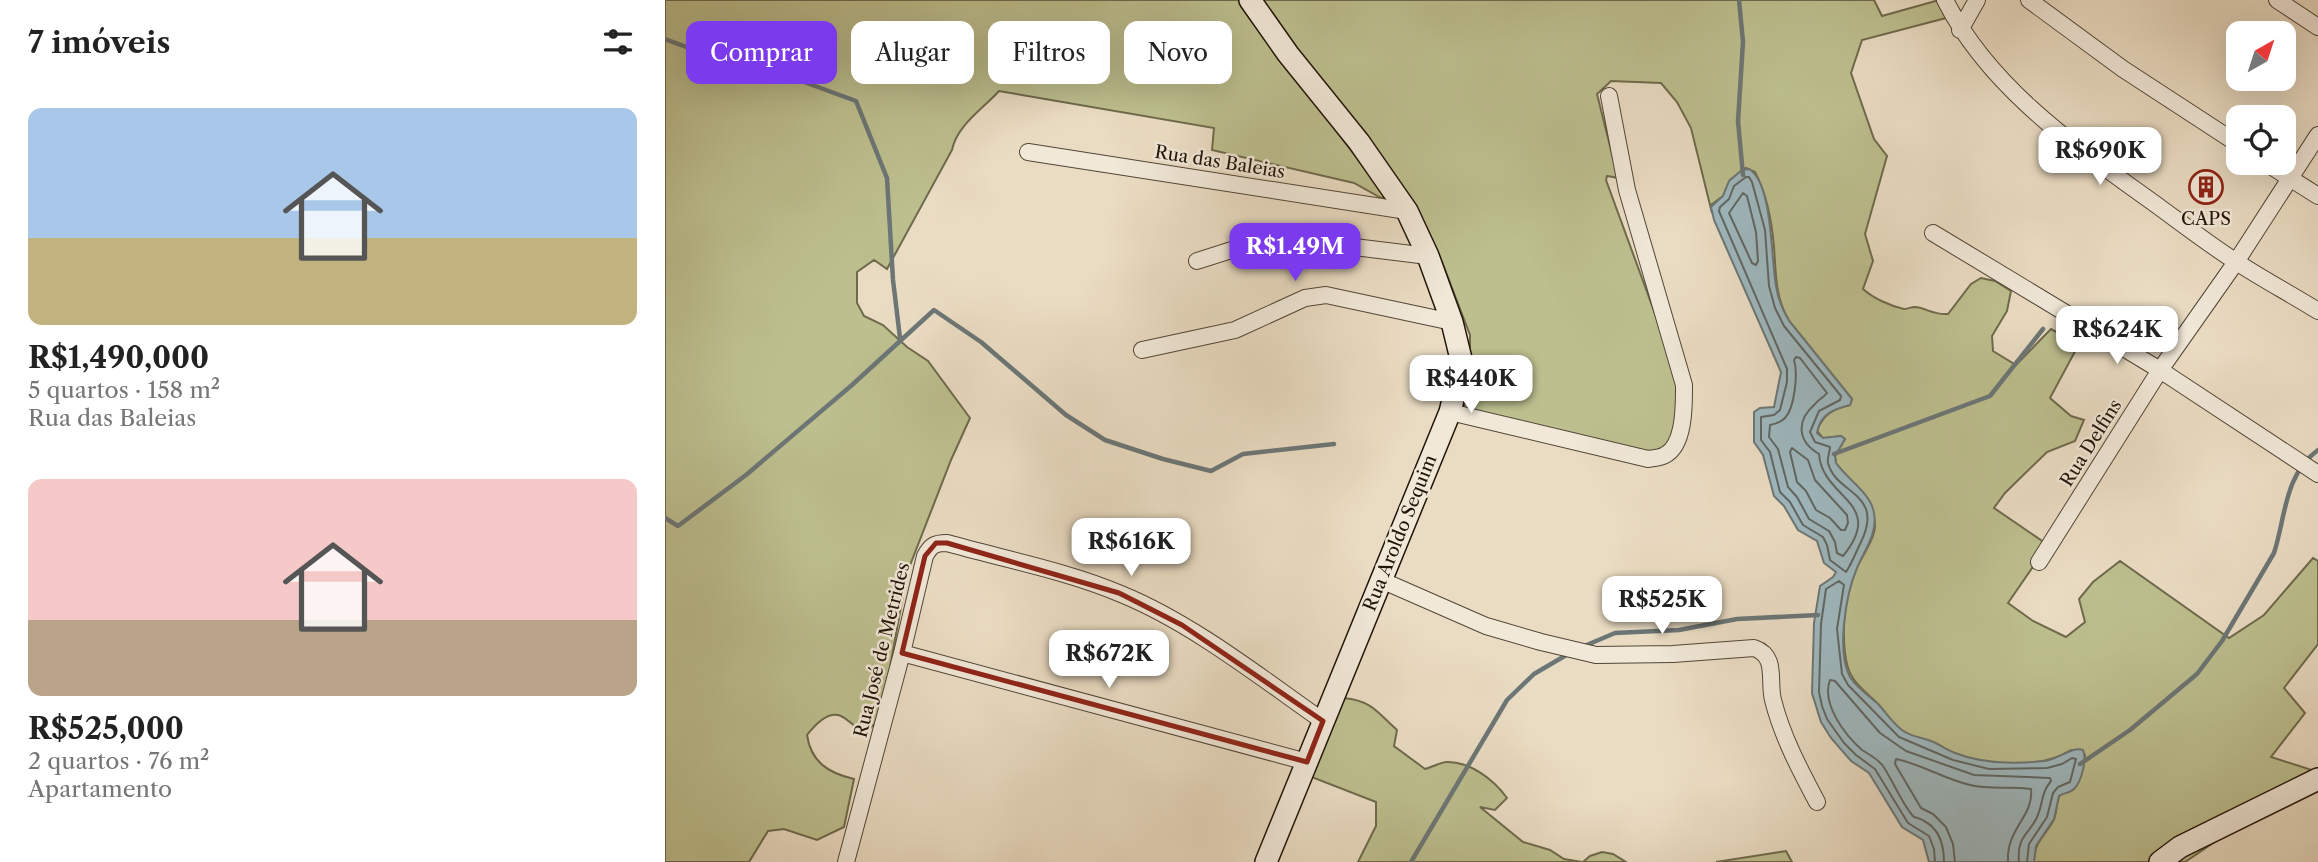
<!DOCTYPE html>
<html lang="pt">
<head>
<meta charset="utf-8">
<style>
	:root { --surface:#fff; --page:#f2f2f2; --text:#222; --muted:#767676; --accent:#7c3aed }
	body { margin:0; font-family:"Libre Caslon Text",serif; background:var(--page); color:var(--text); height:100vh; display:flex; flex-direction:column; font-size:26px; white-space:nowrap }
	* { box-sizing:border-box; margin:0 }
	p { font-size:23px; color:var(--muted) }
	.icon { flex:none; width:38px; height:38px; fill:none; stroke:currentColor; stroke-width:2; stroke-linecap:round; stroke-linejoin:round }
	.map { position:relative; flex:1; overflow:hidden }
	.panel { display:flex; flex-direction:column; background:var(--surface); width:665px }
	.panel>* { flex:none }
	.top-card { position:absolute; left:21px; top:21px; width:665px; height:63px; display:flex; gap:14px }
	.needle { width:46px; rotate:39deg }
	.buttons { position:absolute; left:1561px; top:21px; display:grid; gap:14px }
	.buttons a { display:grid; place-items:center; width:70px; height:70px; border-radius:14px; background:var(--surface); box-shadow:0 7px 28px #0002; font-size:35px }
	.price { position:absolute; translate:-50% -60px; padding:0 16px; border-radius:14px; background:#fff; color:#222; font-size:23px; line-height:46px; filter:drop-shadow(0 2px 4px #0008) }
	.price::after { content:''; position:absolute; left:50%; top:42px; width:21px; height:16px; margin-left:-10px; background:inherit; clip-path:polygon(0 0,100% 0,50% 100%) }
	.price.active { background:var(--accent); color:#fff }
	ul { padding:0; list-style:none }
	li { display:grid; align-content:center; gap:14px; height:371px; padding:0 28px }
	li span { display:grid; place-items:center; height:217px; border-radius:14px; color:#555 }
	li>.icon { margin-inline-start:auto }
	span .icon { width:126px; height:126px; fill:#fffc; stroke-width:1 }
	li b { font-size:30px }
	h2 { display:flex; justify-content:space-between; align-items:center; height:84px; padding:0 28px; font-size:30px }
	.pill { padding:0 24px; border-radius:14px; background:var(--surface); box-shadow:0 7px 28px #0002; font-size:24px; line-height:63px }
	.pill.active { background:var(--accent); color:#fff }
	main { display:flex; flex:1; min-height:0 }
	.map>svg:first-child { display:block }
</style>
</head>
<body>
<main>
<section class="panel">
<h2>7 imóveis<svg class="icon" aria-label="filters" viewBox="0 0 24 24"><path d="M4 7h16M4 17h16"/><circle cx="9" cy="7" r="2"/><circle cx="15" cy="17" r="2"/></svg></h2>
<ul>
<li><span style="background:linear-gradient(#a9c7e8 60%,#c2b280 0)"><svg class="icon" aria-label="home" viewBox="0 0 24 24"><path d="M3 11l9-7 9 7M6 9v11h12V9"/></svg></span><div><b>R$1,490,000</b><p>5 quartos · 158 m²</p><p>Rua das Baleias</p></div></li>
<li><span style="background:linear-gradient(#f6c9c9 65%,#b9a48a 0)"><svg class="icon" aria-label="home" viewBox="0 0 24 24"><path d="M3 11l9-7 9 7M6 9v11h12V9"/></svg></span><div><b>R$525,000</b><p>2 quartos · 76 m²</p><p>Apartamento</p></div></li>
</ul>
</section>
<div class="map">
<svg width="1653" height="862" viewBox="0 0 1653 862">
	<rect width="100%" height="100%" fill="#eadcc3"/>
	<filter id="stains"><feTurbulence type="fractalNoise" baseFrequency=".00286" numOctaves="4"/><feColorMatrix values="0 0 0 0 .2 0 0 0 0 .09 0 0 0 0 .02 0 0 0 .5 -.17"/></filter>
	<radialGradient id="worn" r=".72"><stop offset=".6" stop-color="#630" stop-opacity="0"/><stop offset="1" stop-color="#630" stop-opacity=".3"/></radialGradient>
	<path fill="#bdbf8f" stroke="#6e6a4c" stroke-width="2" d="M0,0H573L721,197L716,198L689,183L547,150L549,128L334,91C318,109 292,125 287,150L222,269L209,260L192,272V303L199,316L218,325L242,347L263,361L305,418L286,460L242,573L216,718L201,732C187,727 185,720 176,716C163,710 149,726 142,735C146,762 163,773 189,779L179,827L152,840L119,829L103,831L84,862H0Z
		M592,0H1209L1217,16L1274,0L1281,18L1197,40L1186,73L1209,139L1222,156L1200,234L1208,261L1198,289C1208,298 1225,306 1239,309C1242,309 1246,307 1250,307C1262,308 1267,315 1283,314L1306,284L1316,278L1330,281L1346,291L1342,311L1327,336L1328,351L1351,365L1386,329L1414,344L1385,398L1406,416L1419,420L1410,441L1382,452L1340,493L1329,508L1383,545L1343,603L1368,621L1401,637L1420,622L1414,599L1428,582L1455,561L1564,638L1599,615L1648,558L1653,561V644L1619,688L1640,713L1606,757L1653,772L1520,862H1369C1368,843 1380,836 1388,821C1393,812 1390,802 1396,793L1405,791L1417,770L1420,755L1406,750C1376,769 1325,766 1292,754C1284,751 1277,746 1268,742C1258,738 1248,738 1239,732C1227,724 1222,714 1213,704C1195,686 1183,681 1180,653C1177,625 1180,595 1191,569C1197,556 1210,539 1210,525C1209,497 1186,483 1171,463L1170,456L1180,439L1176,436L1158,438L1152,431C1158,414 1168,409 1185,405L1187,399L1125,322C1110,299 1111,274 1109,247C1107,223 1101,193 1090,172L1081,168L1065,180L1058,196L1046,205L1047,213L1026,128L1012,102L996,83L946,81L932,94L953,178L942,176L941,180L1000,341L1014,396L1009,434L992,458L798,411L805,384V335L777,262L733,183Z
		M679,698C707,701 712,712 732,730L729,746L760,769C767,767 774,763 781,762C805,761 829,780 842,798L830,810L815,807L858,842L885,850L899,859L917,862H693L711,826V802L644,776Z
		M1121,851L1127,862H1051Z
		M937,852L948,854L961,862H918L925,856Z"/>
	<path fill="#9eb8bf" stroke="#6c7676" stroke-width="2" d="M1084,169C1108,183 1106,260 1111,286C1113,299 1118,311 1125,322L1187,399L1185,405C1169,409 1155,414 1152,433L1158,438L1176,436L1180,439L1170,456L1171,463C1182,479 1206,493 1209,513C1213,533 1199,551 1192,568C1181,594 1171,651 1185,677C1191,687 1203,695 1212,703C1221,712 1226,722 1237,730C1246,737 1256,737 1266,741C1274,744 1281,750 1290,753C1317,764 1350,764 1379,761C1393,760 1406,746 1418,750C1422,759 1417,781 1409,789C1405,793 1398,793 1394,796L1389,819L1371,846L1369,862H1264L1258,840L1237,827L1204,773L1186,761L1166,738L1156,722L1147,693L1149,623L1155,586L1168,577L1171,572L1159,563L1152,541L1133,530L1119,506L1109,496L1098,455L1089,442V412L1095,408L1109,407L1116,372L1049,220L1046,207L1058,196L1064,181L1077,170Z"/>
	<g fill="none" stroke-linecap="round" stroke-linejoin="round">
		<path stroke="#5f6664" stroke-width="2" d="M1081,177H1084L1087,182L1100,230L1104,286L1110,308L1119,326L1176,396L1175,400L1154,411L1145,432L1150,442L1165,447C1165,452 1162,457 1163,463C1171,495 1220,492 1196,542C1191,552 1187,563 1181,572L1165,560L1162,545L1158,537L1138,525L1125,502L1115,492L1105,452L1096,440V417L1109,415L1115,410L1122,382V369L1054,211L1055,207L1064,199L1069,186Z
			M1078,193L1082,196L1091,232L1093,261L1091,265L1087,263L1064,213Z
			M1131,357L1135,358L1162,393C1159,397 1154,399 1150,404C1131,421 1132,441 1154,454C1157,499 1222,502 1178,556L1172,553L1170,542L1164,531L1144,519L1132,497L1123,487L1113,449L1104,437L1105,425C1110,424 1116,422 1120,418C1130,407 1133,373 1129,360Z
			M1127,448L1143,460L1150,480L1182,515L1183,523L1180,530H1176L1165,518L1151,510L1141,491L1132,482L1125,452Z
			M1270,862L1269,849L1264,836L1243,823L1210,769L1191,755L1179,743L1162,719L1157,706L1154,692L1156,624L1161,589L1174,581L1179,585L1172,629L1177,674L1183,685L1234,737L1288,760L1324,769L1382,768L1397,764L1407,758L1411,759L1405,782L1393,787L1388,793L1382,817L1364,844L1362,862
			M1279,862C1279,846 1275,829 1259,821C1259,820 1250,817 1249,817C1239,808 1227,779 1218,766C1213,759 1205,755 1197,750C1180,735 1156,704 1165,680L1170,681L1215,733L1241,751L1309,775L1385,778L1386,781C1377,792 1378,800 1374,812C1368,833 1351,833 1354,862
			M1290,862L1288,844L1281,827L1268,814L1256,808L1230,764L1231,759C1256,764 1279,779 1305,785C1325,790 1346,786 1366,789C1369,817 1341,828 1343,862"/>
		<path stroke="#6c7676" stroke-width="4.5" d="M1074,0L1078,42L1073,121L1078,175
			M0,39L46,56L131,79L191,101L222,178L228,280L235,338
			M1169,454L1325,396L1378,329
			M0,518L13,526L81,475L187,385L269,310L316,342L401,415L440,440L498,459L546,471L578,454L669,444
			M917,647L950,633L1014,630L1072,619L1153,615
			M1415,764L1465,730L1532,674L1557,641L1609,553C1621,516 1619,475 1653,450
			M746,862L842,700L869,674L903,654"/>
		<g stroke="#524637" stroke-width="18">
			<path id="street" d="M1280,0C1323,85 1404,142 1479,196C1510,218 1539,241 1570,261C1597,279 1626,294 1653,311
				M1364,0L1458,69L1573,144
				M1612,0L1653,27
				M1295,30L1312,0
				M363,152L742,211
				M1601,163L1653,196
				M1268,233L1495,370L1653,474
				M532,261L607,237L763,256
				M477,350L570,330L640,298L661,295L787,322
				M785,412L983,459C989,458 995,458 1000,455C1020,445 1019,404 1019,385L962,190L944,96
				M1374,562L1495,370L1571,262L1653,135
				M716,580L821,626L876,642L931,655L1008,654L1089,648C1113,656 1103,681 1108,700C1117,736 1135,770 1152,802
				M237,653L642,762
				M181,862L237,653L260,556C266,545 270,543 282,543C339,559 402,571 456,594C527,623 595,677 658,721"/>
		</g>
		<g stroke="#201408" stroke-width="24">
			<path id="secondary" d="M585,0L623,54L694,142L742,211L763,256L787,322L797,363L785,412L601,862
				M1495,862L1515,847L1653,779"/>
		</g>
		<use href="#street" stroke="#f1e8d8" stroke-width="16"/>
		<use href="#secondary" stroke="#f1e8d8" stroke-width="21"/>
	</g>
	<path fill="none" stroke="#8f2418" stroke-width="5" stroke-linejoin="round" d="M271,543H282L454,593L517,625L658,721L642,762L237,653L260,556Z"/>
	<defs>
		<g id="building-ring" transform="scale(1.75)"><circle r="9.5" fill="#f1e8d8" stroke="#8f2418" stroke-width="1.5"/><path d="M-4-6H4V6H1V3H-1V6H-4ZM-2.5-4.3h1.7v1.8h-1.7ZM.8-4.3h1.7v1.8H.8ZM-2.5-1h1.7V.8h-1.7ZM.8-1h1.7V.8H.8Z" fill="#8f2418"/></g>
	</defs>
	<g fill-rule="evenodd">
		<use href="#building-ring" x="1541" y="187"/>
	</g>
	<g text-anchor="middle" stroke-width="5" stroke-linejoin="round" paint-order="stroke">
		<g font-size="18" fill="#201408" stroke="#f1e8d8">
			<text transform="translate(555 162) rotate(9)" y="6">Rua das Baleias</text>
			<text transform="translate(1426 443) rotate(-58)" y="6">Rua Delfins</text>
			<text transform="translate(735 533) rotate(-68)" y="6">Rua Aroldo Sequim</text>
			<text transform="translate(217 650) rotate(-76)" y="6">Rua José de Metrides</text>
		</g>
		<g font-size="18" fill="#201408" stroke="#f1e8d8">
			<text x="1541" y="225">CAPS</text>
		</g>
	</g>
	<rect width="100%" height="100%" filter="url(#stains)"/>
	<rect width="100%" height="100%" fill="url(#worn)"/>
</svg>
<div class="buttons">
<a><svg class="needle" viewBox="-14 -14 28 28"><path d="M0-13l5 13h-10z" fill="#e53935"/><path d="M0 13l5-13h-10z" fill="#767676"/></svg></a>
<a><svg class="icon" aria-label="locate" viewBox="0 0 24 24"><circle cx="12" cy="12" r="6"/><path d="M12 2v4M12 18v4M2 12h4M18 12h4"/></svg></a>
</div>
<b class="price" style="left:1435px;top:187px">R$690K</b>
<b class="price active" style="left:630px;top:283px">R$1.49M</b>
<b class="price" style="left:1452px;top:366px">R$624K</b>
<b class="price" style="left:806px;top:415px">R$440K</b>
<b class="price" style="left:466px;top:578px">R$616K</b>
<b class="price" style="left:997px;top:636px">R$525K</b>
<b class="price" style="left:444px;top:690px">R$672K</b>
<div class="top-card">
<a class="pill active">Comprar</a>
<a class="pill">Alugar</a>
<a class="pill">Filtros</a>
<a class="pill">Novo</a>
</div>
</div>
</main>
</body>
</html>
